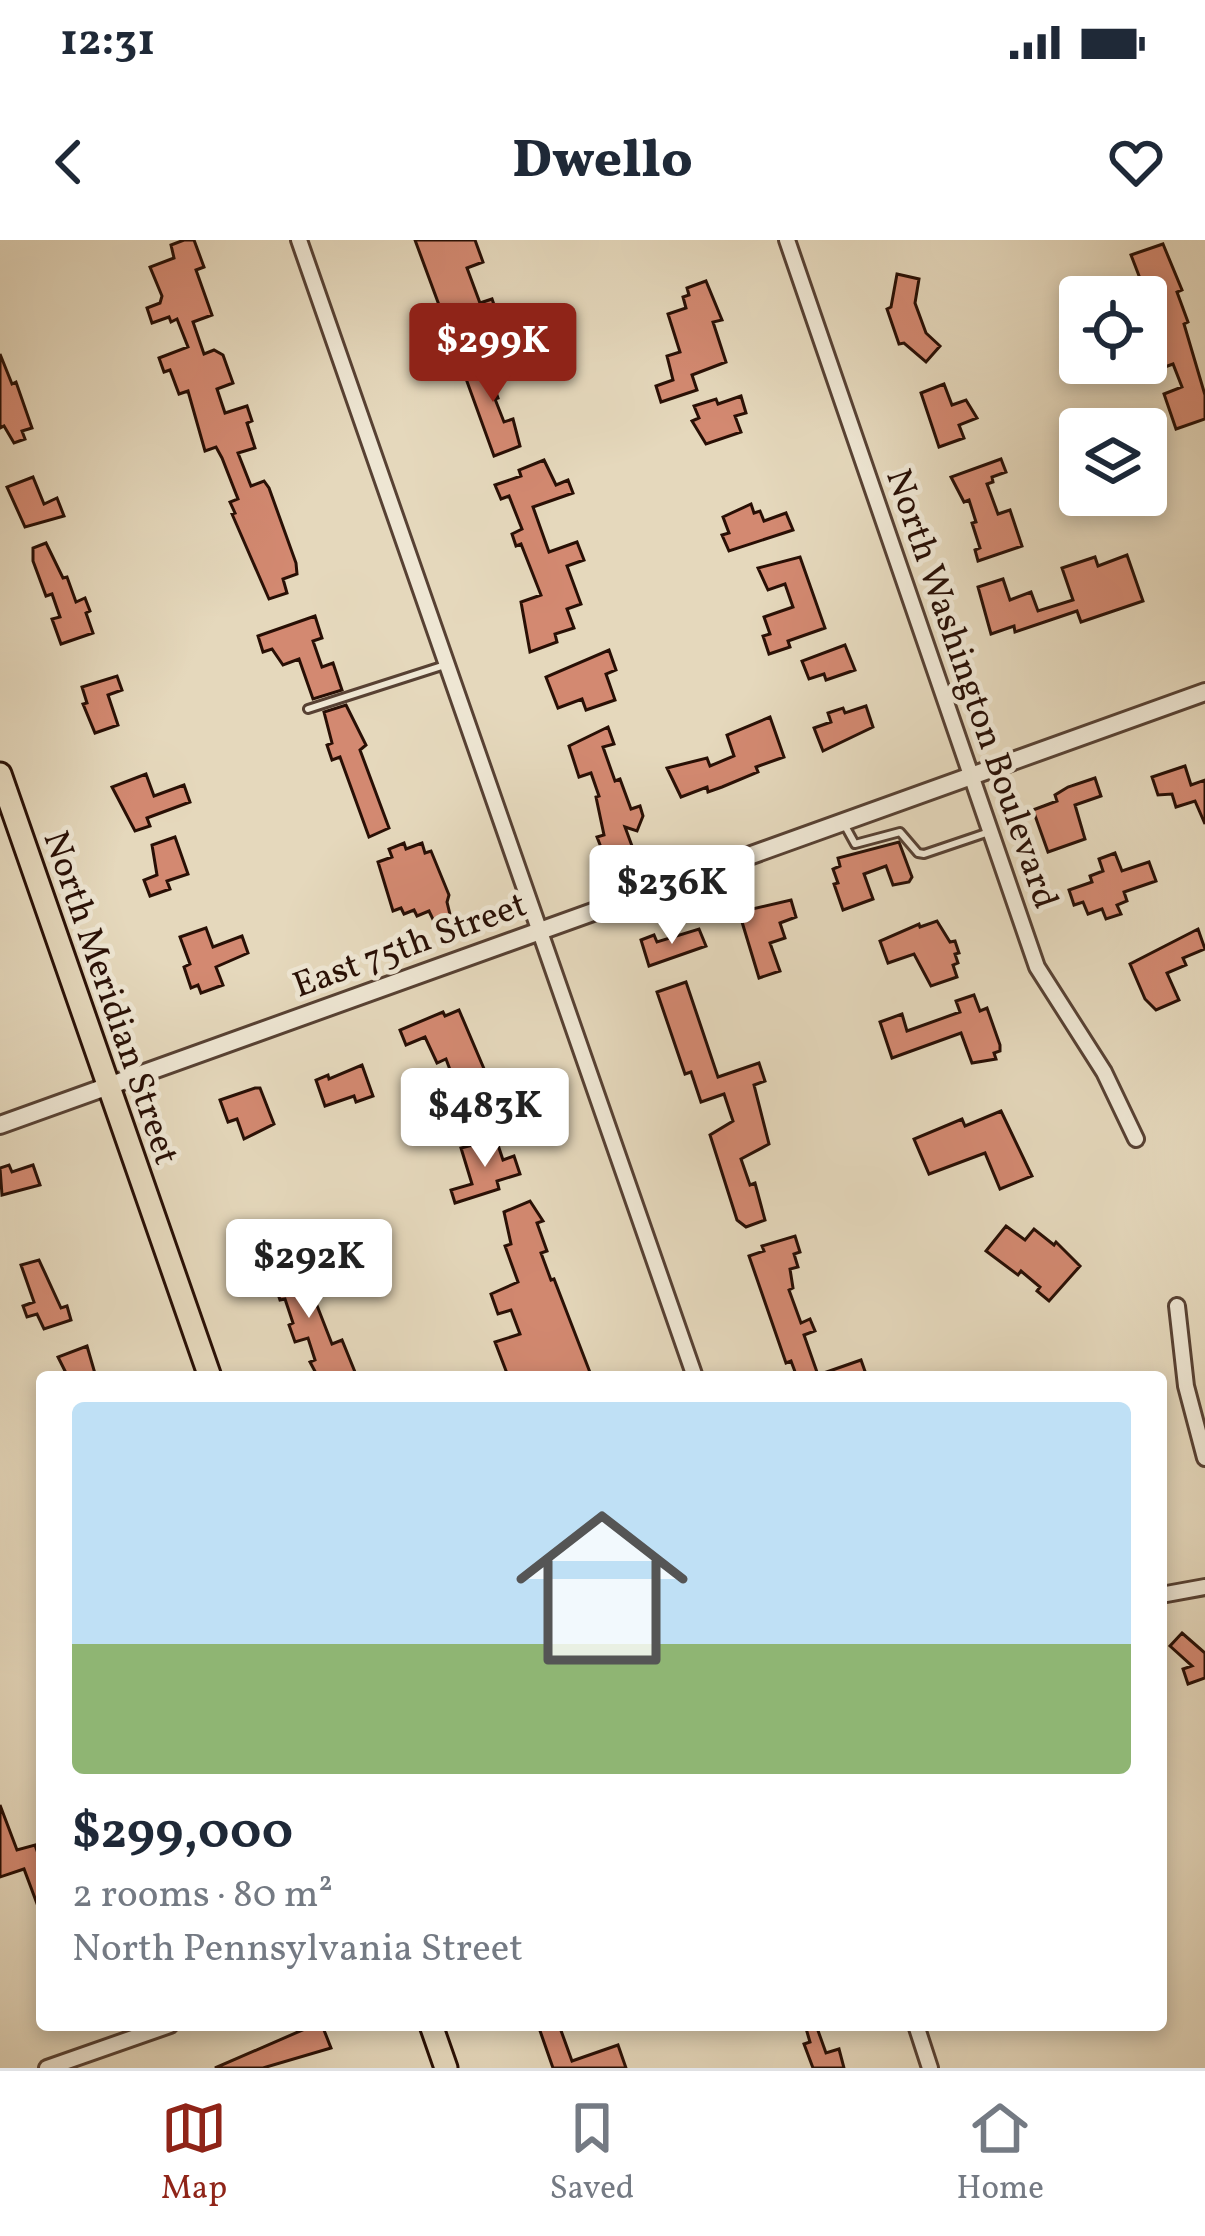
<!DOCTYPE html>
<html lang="en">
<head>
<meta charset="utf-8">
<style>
	:root { --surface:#fff; --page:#f6f6f7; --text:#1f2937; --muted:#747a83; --line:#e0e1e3; --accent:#8f2418 }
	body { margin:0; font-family:Vollkorn,serif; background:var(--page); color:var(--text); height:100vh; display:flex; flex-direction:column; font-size:45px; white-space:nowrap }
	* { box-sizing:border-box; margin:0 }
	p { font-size:39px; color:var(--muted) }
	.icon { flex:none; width:66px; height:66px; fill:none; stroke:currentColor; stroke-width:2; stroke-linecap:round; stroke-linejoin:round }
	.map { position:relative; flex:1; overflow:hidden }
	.drawer { position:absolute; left:36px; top:1131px; width:1131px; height:660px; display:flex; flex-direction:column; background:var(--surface); border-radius:12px; box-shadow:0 6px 18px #0003 }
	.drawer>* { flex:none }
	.controls { position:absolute; left:1059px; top:36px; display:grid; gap:24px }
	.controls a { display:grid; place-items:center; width:108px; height:108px; border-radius:12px; background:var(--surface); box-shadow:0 6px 18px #0003; font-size:60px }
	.price { position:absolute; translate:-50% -102px; padding:0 27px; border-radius:12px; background:#fff; color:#222; font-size:39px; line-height:78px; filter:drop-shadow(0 3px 6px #0008) }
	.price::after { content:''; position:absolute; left:50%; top:72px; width:36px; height:27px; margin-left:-18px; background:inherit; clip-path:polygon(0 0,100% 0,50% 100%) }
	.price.current { background:var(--accent); color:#fff }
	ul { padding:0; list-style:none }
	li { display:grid; align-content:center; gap:24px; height:636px; padding:0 36px }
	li+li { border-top:3px solid var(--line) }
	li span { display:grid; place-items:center; height:372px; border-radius:12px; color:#555 }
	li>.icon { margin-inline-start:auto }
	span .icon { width:216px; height:216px; fill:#fffc; stroke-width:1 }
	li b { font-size:51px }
	.status { display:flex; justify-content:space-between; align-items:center; height:84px; padding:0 60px; background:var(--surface); direction:ltr }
	.status svg { height:33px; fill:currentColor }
	header { display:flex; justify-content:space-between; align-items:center; height:156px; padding:0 36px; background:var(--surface); font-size:54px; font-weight:800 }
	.tab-bar { display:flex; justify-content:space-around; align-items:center; height:168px; border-top:3px solid var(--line); background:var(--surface); font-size:33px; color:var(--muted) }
	.tab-bar a { display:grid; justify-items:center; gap:6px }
	.tab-bar .current { color:var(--accent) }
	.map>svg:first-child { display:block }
</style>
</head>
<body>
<div class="status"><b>12:31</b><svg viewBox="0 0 49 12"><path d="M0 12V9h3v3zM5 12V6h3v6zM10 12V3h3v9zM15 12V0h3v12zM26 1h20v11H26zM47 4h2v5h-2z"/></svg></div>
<header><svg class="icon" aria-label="back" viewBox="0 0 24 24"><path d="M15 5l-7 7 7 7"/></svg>Dwello<svg class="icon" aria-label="heart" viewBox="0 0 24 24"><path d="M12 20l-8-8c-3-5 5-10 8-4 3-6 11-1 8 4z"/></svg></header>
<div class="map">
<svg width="1205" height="1828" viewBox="0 0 1205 1828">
	<rect width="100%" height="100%" fill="#e5d8bc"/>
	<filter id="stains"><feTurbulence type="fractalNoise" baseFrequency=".00167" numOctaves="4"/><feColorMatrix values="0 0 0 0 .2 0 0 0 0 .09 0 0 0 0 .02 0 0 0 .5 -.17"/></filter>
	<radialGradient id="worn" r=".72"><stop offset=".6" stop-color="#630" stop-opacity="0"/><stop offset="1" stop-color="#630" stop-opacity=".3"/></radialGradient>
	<path fill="#d38971" stroke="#280f05" stroke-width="3" d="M184,0H194L204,27L196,30L212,75L193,82L204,114L214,110L223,115L233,143L217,149L225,173L247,166L252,181L247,183L255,208L238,213L251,246L264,241L269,248L296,323L297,334L283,339L287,353L269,359L232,274L235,273L230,262L238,259L222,218L216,207L205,211L188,151L179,154L170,130L164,132L159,118L188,107L177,79L171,82L169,77L152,83L147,68L160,63L162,56L150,27L174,18L171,5Z
		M415,0H475L483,22L467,28L480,63L492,59L498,76L477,83L483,102L456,111Z
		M1163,4L1182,50L1177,52L1188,82L1184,84L1205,155V179L1176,189L1164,154L1182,147L1173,124L1154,131L1148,117L1160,106L1146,57H1130L1126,46L1141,41L1131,15Z
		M897,34L919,39L915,63L926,93L940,106L926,122L904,103L899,104L887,69L891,67Z
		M706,41L722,80L713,82L726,122L692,135L697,150L661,162L656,146L673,140L667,116L680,112L668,74L686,68L683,57L689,55L687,48Z
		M503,112L513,127L496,134L498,141L493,143L498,158L495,159L504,182L513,179L520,206L494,216L465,136L487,128L484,119Z
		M0,114L12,144L16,142L32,188L22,191L25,199L14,203L4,186L0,188Z
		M944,144L952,165L966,160L977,178L959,185L964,198L939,207L921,153Z
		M741,156L746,173L735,176L741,192L706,204L692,181L699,178L694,166L716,159L718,164Z
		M1001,219L1006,232L992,237L993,242L987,244L998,274L1010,270L1022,306L978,321L975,310L980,308L972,283L976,282L969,260L964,262L951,237Z
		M544,220L556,245L568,240L573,253L533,267L549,312L577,302L584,320L567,326L581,364L567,369L574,388L555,394L557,402L530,412L521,362L541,355L521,304L516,306L512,294L522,289L509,256L501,259L495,245L521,236L519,230Z
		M33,237L44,264L57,258L64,276L25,287L7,247Z
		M751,264L754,273L760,271L764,281L786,273L793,290L729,311L722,295L729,293L723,277Z
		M46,303L63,338L67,337L76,362L85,358L90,371L86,373L93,393L61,404L52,379L60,377L52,354L46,356L33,321V308Z
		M1127,315L1143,361L1081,382L1077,371L1015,392L1014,386L991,394L978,347L1003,339L1010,360L1031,352L1038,371L1073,360L1062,328L1095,317L1098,326Z
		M800,317L825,388L788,401L790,407L769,414L763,396L770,394L764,377L793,367L785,344L768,350L758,328Z
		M315,376L322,398L313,401L322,427L333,423L342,450L313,459L299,419L283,425L272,409L263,412L258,396Z
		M845,405L855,430L826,440L824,434L809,439L802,421Z
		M609,410L616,430L606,434L615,460L586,470L582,459L558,468L546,437Z
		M117,436L122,450L108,455L118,485L95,493L83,464L87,463L82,447Z
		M346,465L366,505L360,510L389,588L369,597L340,517L332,520L327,505L332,503L324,472Z
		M866,466L873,487L823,511L814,488L831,482L828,473L843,468L845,473Z
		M770,477L784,517L756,527L758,532L722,547L708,552L707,547L681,557L667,528L707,518L710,526L734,516L727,495Z
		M608,487L614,504L603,507L615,541L620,539L631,569L640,566L643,576L637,591L625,587L632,606L604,615L597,597L604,595L596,557L599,556L591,533L579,537L569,506Z
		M1185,526L1191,545L1205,540V584L1195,561L1176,567L1172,554L1158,555L1152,537Z
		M146,534L154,556L184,545L190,562L147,578L150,586L135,591L112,547Z
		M1095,538L1101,556L1075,565L1085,599L1048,612L1033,570L1057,561L1055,555L1068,547Z
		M175,597L188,634L167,641L170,649L150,656L144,640L157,635L152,605Z
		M899,602L912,637L909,642L893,645L886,626L864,634L873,659L843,670L834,644L838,643L833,629L840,626L838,618Z
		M404,603L406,609L422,603L425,613L431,611L449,655L447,662L453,687L439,692L429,671L417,676L414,670L404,674L401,668L393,671L378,622L392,617L389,609Z
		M1115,613L1122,631L1149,622L1156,641L1124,652L1127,661L1117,665L1121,674L1106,679L1102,669L1088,674L1083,662L1074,665L1069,650L1092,642L1090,636L1103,631L1099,619Z
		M791,660L796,677L780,683L785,698L770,703L780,731L759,738L739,672Z
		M937,681L950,702L955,701L959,713L955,714L958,723L953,725L957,737L931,746L914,714L888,723L880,701L919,684L920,687Z
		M206,688L213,707L242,696L248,713L216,727L223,745L201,753L198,745L191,748L184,727L190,724L180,697Z
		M699,689L706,706L649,726L641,700L654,695L657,702Z
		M1198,689L1205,709L1183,718L1186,725L1167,733L1179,760L1156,770L1145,759L1130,724Z
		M686,742L718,837L759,823L765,841L754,845L769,904L741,919L750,945L755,943L765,980L746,987L737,980L710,895L733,881L724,854L701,862L691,832L685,834L657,752Z
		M974,755L980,771L987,768L1000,805V811L994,813L996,819L972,823L961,793L892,818L880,782L902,774L907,791L960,772L956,761Z
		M459,770L496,857L490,860L494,869L446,888L430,852L455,843L446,819L437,823L425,797L406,805L400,790L443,772L445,776Z
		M362,825L373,856L356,862L354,856L325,866L316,840L328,835L329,839Z
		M255,848H260L274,884L244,899L237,879L228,882L220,860Z
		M1001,871L1032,936L1000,949L985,913L929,934L914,899L962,879L965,886Z
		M496,899L503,920L514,916L520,934L497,941L499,949L455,963L451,950L472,944L461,908Z
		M9,925L12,932L33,925L40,945L2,955L0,928Z
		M530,961L543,981L537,983L547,1011L541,1013L551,1040L554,1039L591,1135L585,1137L508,1136L495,1102L520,1094L511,1070L498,1074L491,1054L518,1042L505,1006L511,1004L504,972Z
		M1006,986L1025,1000L1034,989L1054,1005L1056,1002L1080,1026L1049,1061L1037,1051L1040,1047L1021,1031L1018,1035L986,1011Z
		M795,996L800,1012L794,1014L798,1027L790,1029L793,1048L789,1050L801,1083L810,1079L815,1091L804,1095L818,1135L861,1120L867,1137H797L791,1121L786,1123L749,1016L764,1011L762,1006Z
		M281,1006L295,1049L309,1045L332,1104L342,1100L357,1137H318L310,1122L315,1120L308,1098L295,1102L289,1085L293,1083L285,1059L280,1060L264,1012Z
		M39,1020L61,1068L67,1066L71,1080L44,1089L37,1074L27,1077L23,1066L34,1062L21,1025Z
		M87,1106L96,1137H68L58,1117Z
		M1182,1393L1205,1413V1438L1188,1444L1183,1429L1192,1426L1170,1406Z
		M0,1565L17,1610L35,1605L42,1625V1677L24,1629L0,1637Z
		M314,1785H322L331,1808L263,1828H215Z
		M538,1785H559L572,1821L618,1805L626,1828H553Z
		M805,1785H816L826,1813L839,1809L844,1828H813L804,1804L810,1802Z"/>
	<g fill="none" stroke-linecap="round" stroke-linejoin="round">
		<g stroke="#574133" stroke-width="12">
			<path id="service" d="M308,469L445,425
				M844,584L855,604L900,592L918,613L924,614L989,592"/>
		</g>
		<g stroke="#574133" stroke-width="20">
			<path id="minor" d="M299,0L695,1137
				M787,0L1037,727L1104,832L1136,899
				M1177,1066L1186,1146L1205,1218
				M1161,1355L1205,1347
				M916,1785L930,1828
				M47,1828L170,1785"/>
		</g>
		<g stroke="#574133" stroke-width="22">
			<path id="tertiary" d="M0,885L1205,452"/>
		</g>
		<g stroke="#280f05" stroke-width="27">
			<path id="primary" d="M0,534L210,1137
				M431,1785L446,1828"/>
		</g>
		<use href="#service" stroke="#eee6d3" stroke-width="6"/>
		<use href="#minor" stroke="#eee6d3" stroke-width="14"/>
		<use href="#tertiary" stroke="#eee6d3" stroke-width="16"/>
		<use href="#primary" stroke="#e5d8bc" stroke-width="21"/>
	</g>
	<g text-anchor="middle" stroke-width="10" stroke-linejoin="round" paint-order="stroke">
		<g font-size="36" fill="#280f05" stroke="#eee6d3">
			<text transform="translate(974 448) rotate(71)" y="13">North Washington Boulevard</text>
			<text transform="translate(409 703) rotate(-20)" y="13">East 75th Street</text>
			<text transform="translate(113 757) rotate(71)" y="13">North Meridian Street</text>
		</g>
	</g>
	<rect width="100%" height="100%" filter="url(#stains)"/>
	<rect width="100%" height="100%" fill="url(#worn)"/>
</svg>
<div class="controls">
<a><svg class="icon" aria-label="locate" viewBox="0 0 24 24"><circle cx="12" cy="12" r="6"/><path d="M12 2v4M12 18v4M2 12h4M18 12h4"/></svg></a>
<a><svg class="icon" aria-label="layers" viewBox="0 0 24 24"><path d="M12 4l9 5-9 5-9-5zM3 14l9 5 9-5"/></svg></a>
</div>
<b class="price current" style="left:493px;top:165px">$299K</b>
<b class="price" style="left:672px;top:707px">$236K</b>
<b class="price" style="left:485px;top:930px">$483K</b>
<b class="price" style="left:309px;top:1081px">$292K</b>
<section class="drawer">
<ul>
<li><span style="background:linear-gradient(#bfe0f5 65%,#8fb573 0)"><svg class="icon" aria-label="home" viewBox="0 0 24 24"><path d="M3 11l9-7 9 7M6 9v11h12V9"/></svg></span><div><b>$299,000</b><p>2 rooms · 80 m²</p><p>North Pennsylvania Street</p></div></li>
</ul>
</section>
</div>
<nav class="tab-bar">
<a class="current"><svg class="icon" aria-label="map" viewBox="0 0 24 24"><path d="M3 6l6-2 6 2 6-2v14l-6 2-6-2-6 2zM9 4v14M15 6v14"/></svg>Map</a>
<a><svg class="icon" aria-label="saved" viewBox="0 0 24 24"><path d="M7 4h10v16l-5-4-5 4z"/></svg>Saved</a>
<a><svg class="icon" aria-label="home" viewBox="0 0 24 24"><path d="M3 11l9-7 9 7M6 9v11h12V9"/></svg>Home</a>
</nav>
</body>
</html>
